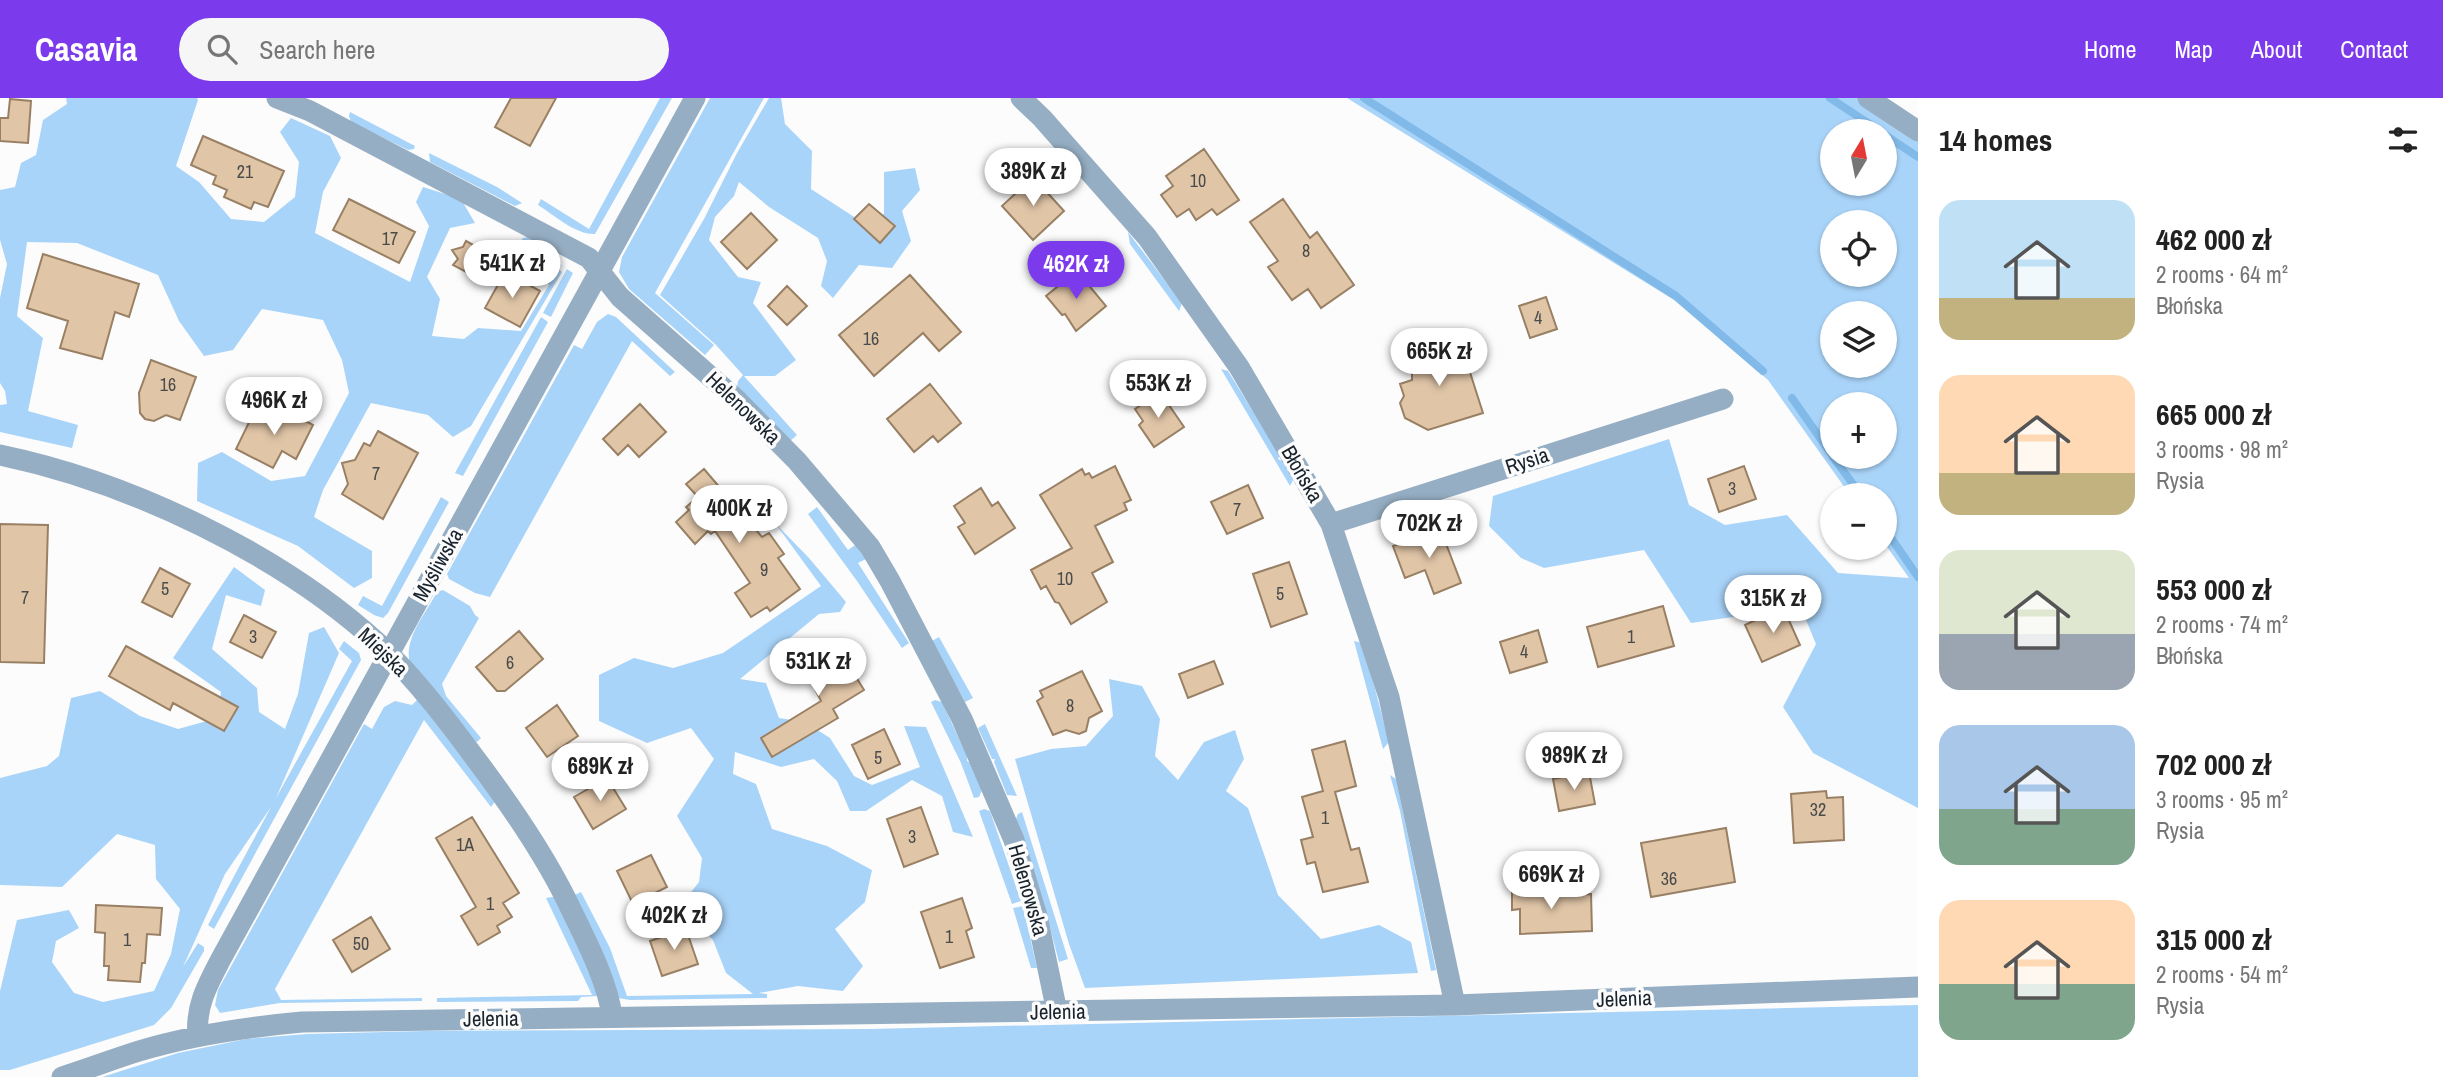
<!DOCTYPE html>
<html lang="en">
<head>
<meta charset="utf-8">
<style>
	:root { --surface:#fff; --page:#f6f6f6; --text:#222; --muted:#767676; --accent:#7c3aed }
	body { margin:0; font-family:"Archivo Narrow",sans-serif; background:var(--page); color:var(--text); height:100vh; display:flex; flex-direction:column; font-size:26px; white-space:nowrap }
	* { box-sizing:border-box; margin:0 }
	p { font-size:23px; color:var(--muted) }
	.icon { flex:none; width:38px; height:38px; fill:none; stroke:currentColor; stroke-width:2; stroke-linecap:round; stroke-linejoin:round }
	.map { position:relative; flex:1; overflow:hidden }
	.side { display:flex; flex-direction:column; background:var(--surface); width:525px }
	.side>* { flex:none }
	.needle { width:46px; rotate:10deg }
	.buttons { position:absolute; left:1820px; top:21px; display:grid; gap:14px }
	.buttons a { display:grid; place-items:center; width:77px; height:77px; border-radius:50%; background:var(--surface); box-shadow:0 2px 5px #0004; font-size:35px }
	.price { position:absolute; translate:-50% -60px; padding:0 16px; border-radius:24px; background:#fff; color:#222; font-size:23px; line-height:46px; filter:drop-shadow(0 2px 4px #0008) }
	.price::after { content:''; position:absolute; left:50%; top:42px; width:21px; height:16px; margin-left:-10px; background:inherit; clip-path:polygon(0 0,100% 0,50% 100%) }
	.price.on { background:var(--accent); color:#fff }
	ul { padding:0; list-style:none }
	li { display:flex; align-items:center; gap:21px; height:175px; padding:0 21px }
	li span { display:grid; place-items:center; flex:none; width:196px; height:140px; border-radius:21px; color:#555 }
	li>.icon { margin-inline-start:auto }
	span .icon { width:84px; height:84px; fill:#fffc; stroke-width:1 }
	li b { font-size:30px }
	h2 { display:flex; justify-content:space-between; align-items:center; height:84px; padding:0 21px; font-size:30px }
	header { display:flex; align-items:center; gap:42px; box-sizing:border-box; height:98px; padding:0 35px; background:var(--accent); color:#fff }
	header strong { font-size:33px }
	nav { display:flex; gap:38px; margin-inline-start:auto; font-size:24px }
	.search { width:490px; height:63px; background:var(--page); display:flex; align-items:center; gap:18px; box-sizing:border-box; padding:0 24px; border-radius:38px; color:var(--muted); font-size:26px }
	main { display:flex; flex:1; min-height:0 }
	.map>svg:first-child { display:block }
</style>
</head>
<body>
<header>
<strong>Casavia</strong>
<div class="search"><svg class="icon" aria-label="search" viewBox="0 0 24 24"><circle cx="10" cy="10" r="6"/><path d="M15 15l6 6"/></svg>Search here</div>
<nav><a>Home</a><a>Map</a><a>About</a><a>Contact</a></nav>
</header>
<main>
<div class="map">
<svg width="1918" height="979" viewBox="0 0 1918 979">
	<rect width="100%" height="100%" fill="#fcfcfc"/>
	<path fill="#a9d4f9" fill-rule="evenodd" d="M66,0H197L198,2L176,68L199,84L231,121L264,124L295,99L299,64L280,34L291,20L330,38L341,60L323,94L315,135L410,184L429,128L416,104L423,89L461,101L475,125L450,130L427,179L440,201L432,238L464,241L478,230L521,233L549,187L539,169L551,164L562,174L471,328L453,339L428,317L371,305L323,392L314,419L372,453V480L354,490L298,448L197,403L198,365L222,354L271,383L305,378L349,295L342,262L323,222L262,211L233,252L204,258L179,223L158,177L77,145L27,144L17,218L43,240L28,313L78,327L72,350L0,334V307L7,306L5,293L0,285V200L7,166L0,142V92L15,89L21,65L36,57L43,22L67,6Z
		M660,0H672L595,136C576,137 554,117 538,107L541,101L589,131Z
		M710,0H764L655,195L714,247L705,257L629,191L619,174L622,159Z
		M769,0H781L785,26L812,53L811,91L865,126L884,116V74L915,70L920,92L902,113L911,143L892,170L859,167L833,200L821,188L827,163L818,140L769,109L739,84L734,98L715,119L709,142L738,179L761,184L753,205L796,262L775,278H744L797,337L790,343L737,289L738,283L743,277L716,247L660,197L704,121L737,55Z
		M1347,0H1859L1918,39V710L1813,655L1783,609L1816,546L1796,498L1740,518L1691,525L1644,452L1544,470L1521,460L1489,428L1493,398L1669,341L1689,407L1725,427L1787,417L1838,475L1909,480L1885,446V397H1850L1768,282L1674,202ZM1832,33H1885V86H1832ZM1832,124H1885V177H1832ZM1832,215H1885V268H1832ZM1832,306H1885V359H1832Z
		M350,14L415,48L414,51L408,52L351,24L349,18Z
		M429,55L497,89L522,105L515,108L430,64Z
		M1128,134L1182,205L1179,213L1130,146Z
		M528,139L547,149L544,156L573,175L551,219L543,215L567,171L520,144L523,140Z
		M608,216L616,219L675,274L670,278L632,243L490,499L475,495L449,481L447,476L574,247L582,251L597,224Z
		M541,219L548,224L463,378L455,375Z
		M1221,271L1228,273L1280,357L1278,361L1284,364L1293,382L1290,388Z
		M441,399L449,404L388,515L383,520L374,517L358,507L363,498L382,508Z
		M817,409L848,452L858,445L868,460L858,465L909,545L902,550L857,483L808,416Z
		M775,425L809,460L846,504L840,514L819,516L740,581L766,585L779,620L805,624L830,640L854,678L872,687L920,669L904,628L926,629L973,739L953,734L942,698L912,682L866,713H850L837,683L814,661L781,669L735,654L733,676L756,686L772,731L827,748L872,772L865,804L835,831L863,868L843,893L798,888L759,895L767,896V900L630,902L618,900L575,797L581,794L610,850L627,898L753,896L726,875L713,842L680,808L699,784L702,760L677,718L714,661L691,630L647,645L599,623V577L634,560L673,570L723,555L821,488Z
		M234,469L265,492L261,508L226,497L212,551L257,590L259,614L285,631L298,596L309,535L324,529L339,555L276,700L352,563L339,551L344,543L359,555L361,562L214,831L208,827L271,709L225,776L183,869L198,845L204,849V853L171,910L154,927L10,972H0V893L17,822L69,812L79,830L56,843L52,864L74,895L103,904L154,893L171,856L180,811L156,781L155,747L117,736L62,789L0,787V680L47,668L59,658L71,600L100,593L140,618L178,631L218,620L221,594L173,560Z
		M443,492L470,508L475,517L479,520L442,586L446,598L481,640L477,644L471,643L410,566C403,541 426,515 437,494Z
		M939,539L973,600L965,604L932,543Z
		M1354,543L1363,545L1389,644L1383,651Z
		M1109,581L1142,588L1160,621L1155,658L1178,682L1204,644L1235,632L1244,661L1226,693L1248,710L1278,797L1321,841L1379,827L1411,844L1418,875L1085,890L1069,846L1015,661L1051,651L1086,648L1113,618Z
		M418,601L497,701L491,709L424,622L275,891L281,902L422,900V903L280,905L220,915L215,907L218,892L364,626L372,631L384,609L395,603L412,607Z
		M935,602L942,604L967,658V663L970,665L982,692L979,699L974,700L961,665L931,604Z
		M985,626L1017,698L1007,697L994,664L995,661H992L978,630Z
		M1390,677L1396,681L1436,872L1431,873L1400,713Z
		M984,711L990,713L1021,803L1012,806L979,713Z
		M1022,714L1068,861L1059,864L1043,803L1016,721L1018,716Z
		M552,799H556L598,892V898L581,899L578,903L437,904V900L592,897L546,800Z
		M1023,808L1037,870H1031L1013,810Z
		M1918,907V979H102L178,955L246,941L307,936L424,933L869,931Z"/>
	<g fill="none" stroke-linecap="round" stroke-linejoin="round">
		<path stroke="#81b9e8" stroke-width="8" d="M1364,0L1676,198L1763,273
			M1830,0L1880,33
			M1885,37L1918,59
			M1792,300L1832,357
			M1833,359L1861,397
			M1885,431L1918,479"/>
	</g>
	<path fill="#e0c5a7" stroke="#998064" stroke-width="2" d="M511,0H556L530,48L495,29Z
		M10,1L31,3L28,45L0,43V20H8Z
		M203,38L284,73L268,109L254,104L251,111L224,99L227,92L213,86L216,78L191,67Z
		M1204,51L1239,102L1217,117L1212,111L1196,122L1189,111L1177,119L1161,97L1173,88L1166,78Z
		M1033,79L1064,113L1033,142L1002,108Z
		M349,101L415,134L399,165L333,132Z
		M1283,101L1310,140L1317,134L1354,187L1321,210L1308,191L1292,202L1268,169L1278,163L1250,124Z
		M869,106L895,128L880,145L854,121Z
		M751,115L777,142L747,171L721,144Z
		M466,143L495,159L483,183L453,167L458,161L452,152L463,149Z
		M43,156L139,186L129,219L115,214L102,261L60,250L68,223L27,210Z
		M1077,173L1106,208L1076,233L1065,216L1062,217L1046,198Z
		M505,174L540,193L520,229L485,210Z
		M910,177L961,234L939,253L923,235L874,278L839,237Z
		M787,188L807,208L787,227L768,208Z
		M1546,199L1557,231L1530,240L1519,208Z
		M1442,234L1449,241L1458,268L1467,265L1483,315L1428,332L1405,320L1400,305L1404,298L1400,286L1412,282V271L1416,262L1422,259L1428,241Z
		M151,262L196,279L180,322L166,317L154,323L145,321L140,315L139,295Z
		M930,286L961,325L938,344L933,338L914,354L887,321Z
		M1160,294L1184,329L1154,349L1139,327L1143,323L1135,311Z
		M640,306L666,334L639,359L628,347L618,357L603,341Z
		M256,310L282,323L287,313L313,327L296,361L282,353L273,370L236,351Z
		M378,333L418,355L383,421L342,396L348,386L342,365L355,362L364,345L370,348Z
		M1115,368L1131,402L1124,405L1127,412L1095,428L1113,464L1092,475L1107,504L1071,526L1059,505L1055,504L1046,488L1041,491L1031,472L1072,450L1040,397L1082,371L1085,377L1089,375L1092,380Z
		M1744,368L1756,401L1719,414L1708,381Z
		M704,371L762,439L769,435L784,456L778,460L800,491L770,513L767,509L751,519L735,495L750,485L715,433L711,436L708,433L695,446L676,424L689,412L686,409L698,399L686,386Z
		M1248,387L1263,420L1227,436L1211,404Z
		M981,390L992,408L998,404L1015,430L975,456L958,429L965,425L954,408Z
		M0,426L48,427L44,565L0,564Z
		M1440,430L1461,485L1434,496L1425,472L1405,480L1393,448Z
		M1289,464L1307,516L1271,529L1253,476Z
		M160,470L190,486L172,519L142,504Z
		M1663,508L1674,548L1598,569L1587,529Z
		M1783,509L1800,547L1762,564L1745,527Z
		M244,517L276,534L262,560L230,544Z
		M1538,532L1547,564L1510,575L1500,544Z
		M519,533L543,561L505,593H497L476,569Z
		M833,542L864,592L833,611L838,620L772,659L761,640L821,603L810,581L813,579L802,561Z
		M126,548L238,609L224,633L173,605L170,612L109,578Z
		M1214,563L1223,586L1188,600L1179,576Z
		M1082,573L1102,613L1089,620L1086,633L1079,636L1066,632L1053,637L1037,603L1043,599L1040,593Z
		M557,607L578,638L547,659L526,630Z
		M884,631L900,666L868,681L852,647Z
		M1345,643L1356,688L1335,694L1351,752L1359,750L1368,784L1323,794L1315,764L1307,766L1301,742L1313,739L1302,699L1323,693L1312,652Z
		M1589,674L1595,706L1559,713L1553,681Z
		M607,680L626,711L593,731L574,699Z
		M1826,693L1827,700L1843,699L1844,742L1794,745L1791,696Z
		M921,709L938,756L904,769L887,721Z
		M472,719L519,795L503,805L512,819L497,828L500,834L478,847L461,818L476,809L436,740Z
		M1726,730L1735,784L1651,799L1641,745Z
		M651,757L667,789L633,806L617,773Z
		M1539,784V797L1591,796L1592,833L1520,836V811L1512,812V785Z
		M962,800L972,830L966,833L974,859L940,870L921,814Z
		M96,807L162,810L160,837L147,836L145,865H142L140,884L108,882L109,868H104L105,835L95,834Z
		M371,819L390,851L352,874L333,842Z
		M686,831L698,866L662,878L650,843Z"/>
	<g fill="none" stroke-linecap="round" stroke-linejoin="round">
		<path stroke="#96aec3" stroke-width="21" d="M277,0L310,13L589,160L620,199L737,302L797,363L870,449L890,483L962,621L1014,742L1037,818L1057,914
			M1021,0L1042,20L1147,139L1239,269L1331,426L1389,599L1455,907
			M1868,0L1918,33
			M0,357C130,384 281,456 379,546C417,582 450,626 481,668C513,711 542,753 566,801C582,835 608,882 612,919
			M1331,426L1723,301
			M198,938C195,908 208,886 222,859L695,0
			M62,979C88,971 113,961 139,953C192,937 247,929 302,924L1455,907L1918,889"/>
	</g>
	<g text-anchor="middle" stroke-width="7" stroke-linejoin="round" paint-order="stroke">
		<g font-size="18" fill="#4a4c4c">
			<text x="245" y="80">21</text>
			<text x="1198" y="89">10</text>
			<text x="390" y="147">17</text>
			<text x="1306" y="159">8</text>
			<text x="1538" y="226">4</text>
			<text x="871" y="247">16</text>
			<text x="168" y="293">16</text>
			<text x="376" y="382">7</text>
			<text x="1732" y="397">3</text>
			<text x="1237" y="418">7</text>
			<text x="764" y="478">9</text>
			<text x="1065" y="487">10</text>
			<text x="165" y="497">5</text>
			<text x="1280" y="502">5</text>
			<text x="25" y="506">7</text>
			<text x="253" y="545">3</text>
			<text x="1631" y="545">1</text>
			<text x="1524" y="560">4</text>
			<text x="510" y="571">6</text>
			<text x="1070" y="614">8</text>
			<text x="878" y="666">5</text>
			<text x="1818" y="718">32</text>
			<text x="1325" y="726">1</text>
			<text x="912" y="745">3</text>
			<text x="465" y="753">1A</text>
			<text x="1669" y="787">36</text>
			<text x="490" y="812">1</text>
			<text x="949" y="845">1</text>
			<text x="127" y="848">1</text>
			<text x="361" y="852">50</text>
		</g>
		<g font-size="21" fill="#18232d" stroke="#fcfcfc">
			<text transform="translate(743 310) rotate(44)" y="7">Helenowska</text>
			<text transform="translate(1527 363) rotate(-18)" y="7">Rysia</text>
			<text transform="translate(1302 376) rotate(60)" y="7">Błońska</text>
			<text transform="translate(438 467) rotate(-61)" y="7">Myśliwska</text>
			<text transform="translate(383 554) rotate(44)" y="7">Miejska</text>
			<text transform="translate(1028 792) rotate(74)" y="7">Helenowska</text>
			<text transform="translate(1624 901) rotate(-2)" y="7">Jelenia</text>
			<text transform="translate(1058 914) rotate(-1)" y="7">Jelenia</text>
			<text transform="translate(491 921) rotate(-1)" y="7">Jelenia</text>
		</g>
	</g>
</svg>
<div class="buttons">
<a><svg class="needle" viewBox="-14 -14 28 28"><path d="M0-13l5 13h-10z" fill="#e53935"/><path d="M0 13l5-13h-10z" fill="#767676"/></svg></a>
<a><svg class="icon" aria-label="locate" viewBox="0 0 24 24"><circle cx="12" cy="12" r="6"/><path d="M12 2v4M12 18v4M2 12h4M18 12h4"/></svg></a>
<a><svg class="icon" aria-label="layers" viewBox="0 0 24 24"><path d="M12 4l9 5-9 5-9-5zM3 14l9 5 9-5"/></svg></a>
<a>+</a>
<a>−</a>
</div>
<b class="price" style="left:1033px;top:110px">389K zł</b>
<b class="price" style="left:512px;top:202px">541K zł</b>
<b class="price on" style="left:1076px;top:203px">462K zł</b>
<b class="price" style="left:1439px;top:290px">665K zł</b>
<b class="price" style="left:1158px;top:322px">553K zł</b>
<b class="price" style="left:274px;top:339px">496K zł</b>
<b class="price" style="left:739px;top:447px">400K zł</b>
<b class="price" style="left:1429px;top:462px">702K zł</b>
<b class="price" style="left:1773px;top:537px">315K zł</b>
<b class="price" style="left:818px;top:600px">531K zł</b>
<b class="price" style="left:1574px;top:694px">989K zł</b>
<b class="price" style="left:600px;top:705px">689K zł</b>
<b class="price" style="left:1551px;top:813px">669K zł</b>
<b class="price" style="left:674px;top:854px">402K zł</b>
</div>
<section class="side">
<h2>14 homes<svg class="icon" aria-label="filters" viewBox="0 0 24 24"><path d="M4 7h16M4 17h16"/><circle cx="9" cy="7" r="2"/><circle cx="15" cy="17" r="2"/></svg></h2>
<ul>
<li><span style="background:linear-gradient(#bfe0f5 70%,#c2b280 0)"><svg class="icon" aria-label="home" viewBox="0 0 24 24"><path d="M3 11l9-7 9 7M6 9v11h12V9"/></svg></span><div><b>462 000 zł</b><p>2 rooms · 64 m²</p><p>Błońska</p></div></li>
<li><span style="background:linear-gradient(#ffd9b3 70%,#c2b280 0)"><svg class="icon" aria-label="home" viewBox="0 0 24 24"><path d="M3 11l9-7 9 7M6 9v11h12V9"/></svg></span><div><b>665 000 zł</b><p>3 rooms · 98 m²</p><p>Rysia</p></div></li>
<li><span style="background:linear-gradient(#dfe7d0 60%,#9aa5b1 0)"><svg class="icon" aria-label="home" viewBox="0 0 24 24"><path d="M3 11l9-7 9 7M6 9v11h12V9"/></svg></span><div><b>553 000 zł</b><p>2 rooms · 74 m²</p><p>Błońska</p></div></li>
<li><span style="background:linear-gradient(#a9c7e8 60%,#7fa58c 0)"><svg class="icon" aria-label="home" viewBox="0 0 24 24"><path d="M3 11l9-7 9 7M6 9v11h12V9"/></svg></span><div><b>702 000 zł</b><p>3 rooms · 95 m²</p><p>Rysia</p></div></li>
<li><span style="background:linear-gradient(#ffd9b3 60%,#7fa58c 0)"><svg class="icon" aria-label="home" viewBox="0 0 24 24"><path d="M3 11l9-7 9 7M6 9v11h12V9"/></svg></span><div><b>315 000 zł</b><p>2 rooms · 54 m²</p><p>Rysia</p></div></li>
</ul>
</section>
</main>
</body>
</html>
